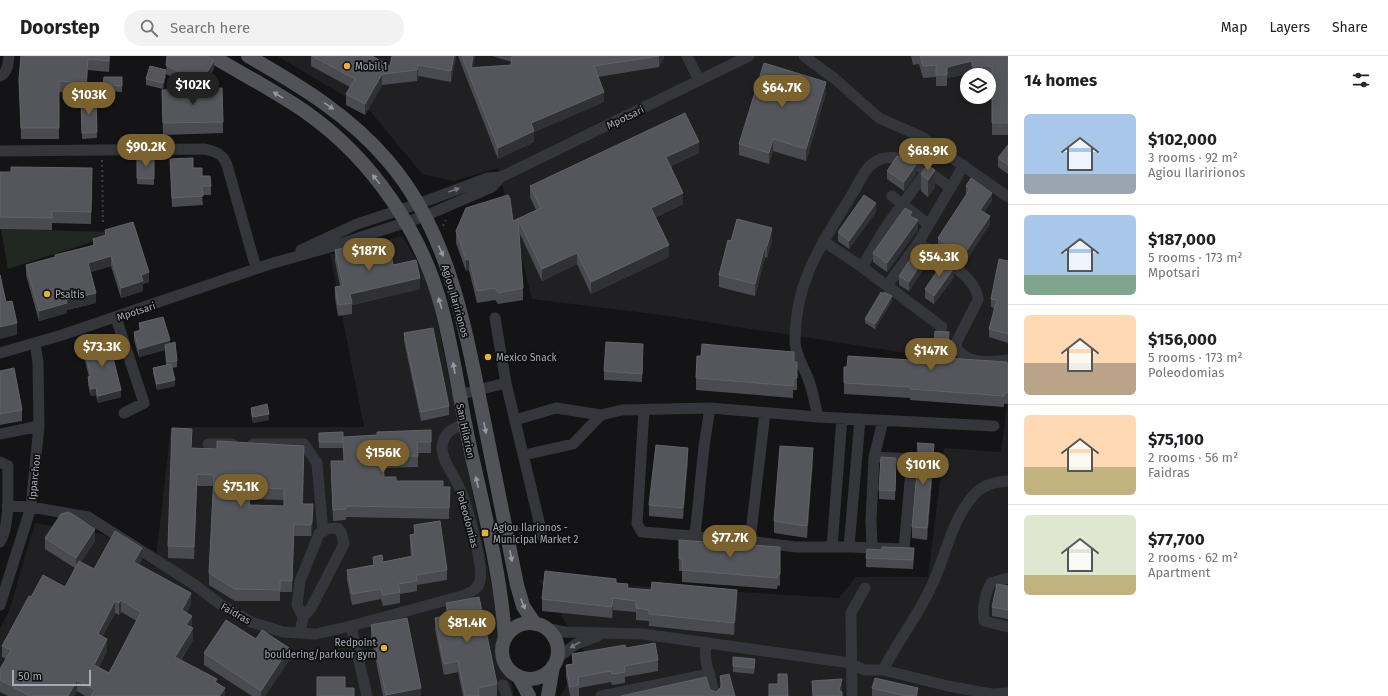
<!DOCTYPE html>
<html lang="en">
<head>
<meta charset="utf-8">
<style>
	:root { --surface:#fff; --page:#f2f2f2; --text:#202124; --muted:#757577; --line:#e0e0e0; --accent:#7a612e }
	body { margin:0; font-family:"Fira Sans",sans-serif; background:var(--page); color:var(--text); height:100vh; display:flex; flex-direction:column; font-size:15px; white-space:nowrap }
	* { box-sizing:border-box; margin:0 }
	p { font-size:13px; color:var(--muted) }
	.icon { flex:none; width:22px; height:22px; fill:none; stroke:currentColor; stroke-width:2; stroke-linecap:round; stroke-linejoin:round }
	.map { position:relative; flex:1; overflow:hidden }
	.drawer { display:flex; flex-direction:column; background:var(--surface); width:380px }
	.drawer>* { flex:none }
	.buttons { position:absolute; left:960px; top:12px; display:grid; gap:8px }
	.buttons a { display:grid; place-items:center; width:36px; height:36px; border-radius:50%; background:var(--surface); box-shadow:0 2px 10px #0003; font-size:20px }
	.scale { position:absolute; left:12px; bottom:10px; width:79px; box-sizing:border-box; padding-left:4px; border:2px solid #a7abb5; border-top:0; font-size:11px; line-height:14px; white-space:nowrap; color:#a7abb5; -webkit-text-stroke:3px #0f0f11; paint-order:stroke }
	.price { position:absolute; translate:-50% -34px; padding:0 9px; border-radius:14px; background:var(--accent); color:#fff; font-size:13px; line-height:26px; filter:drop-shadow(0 1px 2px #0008) }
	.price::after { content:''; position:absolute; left:50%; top:24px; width:12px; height:9px; margin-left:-6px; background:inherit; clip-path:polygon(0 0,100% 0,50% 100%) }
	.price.active { background:#222; color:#fff }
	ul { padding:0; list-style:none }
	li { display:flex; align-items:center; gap:12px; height:100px; padding:0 16px }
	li+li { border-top:1px solid var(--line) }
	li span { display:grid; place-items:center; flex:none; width:112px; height:80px; border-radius:6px; color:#555 }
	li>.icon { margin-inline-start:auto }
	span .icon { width:48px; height:48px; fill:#fffc; stroke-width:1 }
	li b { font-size:17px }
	h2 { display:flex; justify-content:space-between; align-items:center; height:48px; padding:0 16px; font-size:17px }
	header { display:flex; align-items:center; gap:24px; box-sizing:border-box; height:56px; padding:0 20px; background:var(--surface); border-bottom:1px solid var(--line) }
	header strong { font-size:19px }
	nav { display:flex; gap:22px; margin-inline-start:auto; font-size:14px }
	.search { width:280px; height:36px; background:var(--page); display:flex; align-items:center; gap:10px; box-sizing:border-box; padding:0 14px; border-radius:22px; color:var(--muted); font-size:15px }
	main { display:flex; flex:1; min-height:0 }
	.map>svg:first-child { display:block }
</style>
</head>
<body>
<header>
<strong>Doorstep</strong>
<div class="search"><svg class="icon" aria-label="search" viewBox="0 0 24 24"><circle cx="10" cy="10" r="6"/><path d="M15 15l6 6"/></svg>Search here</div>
<nav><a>Map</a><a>Layers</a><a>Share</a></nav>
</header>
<main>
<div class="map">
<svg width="1008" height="640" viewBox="0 0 1008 640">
	<rect width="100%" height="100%" fill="#141416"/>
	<path fill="#202023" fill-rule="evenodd" d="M277,0H1008V313L662,259L532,243L498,112L454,125L422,118L370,55ZM967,19H989V41H967Z
		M402,180L429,224L514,640H0V572L9,555L35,467L102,478L155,511L171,371H364L330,198Z
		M1008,342V640H560L585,597L539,524L839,542L856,521H928L944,392L1001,396Z"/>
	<path fill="#212822" d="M1,173L109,176L110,180L8,213Z"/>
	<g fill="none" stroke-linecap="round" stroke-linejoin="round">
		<path stroke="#3c3d42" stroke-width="2" stroke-dasharray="2 3" stroke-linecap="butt" d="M102,104L103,169
			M443,170L447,161
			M519,472L522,485"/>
		<path stroke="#35363b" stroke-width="11" d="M687,0L699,24
			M804,0L835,23L879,62L922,81L1008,141
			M0,20C8,16 8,8 9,0
			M0,95L204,93C215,95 223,98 227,109L256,212
			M892,140L928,168
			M823,185L862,211L942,271
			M918,187C936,198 978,221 978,244L957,285L956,292C969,309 989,306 1008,304
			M301,194L357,168L418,148L488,122L501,121
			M862,211L887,169L926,116
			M887,230L918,187L964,109
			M116,262L144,347L124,357
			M495,262L506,327L543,482
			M0,297L62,279L270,208L337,189L425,160L492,131L501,121L749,0
			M458,339L506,327
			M644,354L637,468L642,476L733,483L796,491H849L904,493L912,403L874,401
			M818,361C815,349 813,336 809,325C805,313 795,299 795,285C795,225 821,189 851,140C860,127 864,109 881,103C906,95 932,119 951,132
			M515,364L556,352L601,359L622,354L710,352L818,361L994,370
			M0,378L39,370
			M208,388H232
			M253,388H304L317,407L323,476
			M524,399L573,388L601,359
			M0,406L8,410C7,431 11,468 0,486
			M7,450L31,451L88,461L192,527L220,548L251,566L283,576L316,578L351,570L462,540C469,537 478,534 480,525C484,511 466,445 459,431C454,419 442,405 442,392C443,377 452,372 465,368
			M695,480L704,390L710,352
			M750,485L765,357
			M832,491L842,362
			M849,491L860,363
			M872,491L871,465L874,401L883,365
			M1008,522L991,527C984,540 982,551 984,565L1008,571
			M0,549L31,451L39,370L38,306L35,288
			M351,570L367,640
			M545,572L565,576L643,578L851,607L864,614H883L948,630L991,638L1008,637
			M300,577L303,561L311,552L344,488L341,476L337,472L327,473L319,478L300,525L297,549L303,561
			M705,586L706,606L715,640
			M556,603L576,588L598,580
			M883,614C898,585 919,558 932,529C946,500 951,465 973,440C982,429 994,426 1008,425
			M503,629L507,640
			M601,640L710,618
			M852,640L851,557L865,532"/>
		<path stroke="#525359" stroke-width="14" d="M212,0C244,19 277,36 307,57C372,103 422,176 442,253C453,295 459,339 468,382C482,448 501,515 505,583
			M248,0C299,29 349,59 388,105C449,176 465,271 483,360C494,416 506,473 517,529L523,550L535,568
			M502 595a28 28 0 1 1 56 0a28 28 0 1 1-56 0Z
			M519,621L529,640
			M548,640L553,610"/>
	</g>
	<path fill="#4a4b51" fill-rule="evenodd" d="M21,0H110L109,16L88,14L86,38L59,36V83H21L19,23Z
		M167,0L214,13L202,33L223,66V77L163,79L162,34L194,33L166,18Z
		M311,0H372L390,10L392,1L391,0H456L451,26L418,20L417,25L382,29L365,59L346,49V38L350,31L311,10Z
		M458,0H475L473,11L511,9L512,6L492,0H664V2L659,11L598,21L604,46L534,76V86L498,103Z
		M911,0H1008V79H992V21H989V19H972V17L947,22V30H936V21L923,22L919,8L913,9Z
		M166,20L163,33L146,29V23Z
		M104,21H122V36L103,35Z
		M826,37L806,105L773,95L769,108L739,99V88Z
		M81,44H96L97,82L82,83Z
		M1008,89V118L998,111V102Z
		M699,97L671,110L683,148L656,161L669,201L591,238L577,208L542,225L519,176L523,232V244L498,248L495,244L477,247L469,214L466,215L456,187V175L513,165L536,154L530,141V130Z
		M154,101V129L137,128V122Z
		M170,103L193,112L202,120L211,130V139H202L203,149L172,151Z
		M927,109L935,131L928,141L921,135V118Z
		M92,112L91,168L52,167V174L0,173V116H11Z
		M887,115L916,118L904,135L887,123Z
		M966,130L992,145L984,156L990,168L963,209L938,191V182L966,139Z
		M876,156L849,193L838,185V176Z
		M912,161L918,173L887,216L873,206V197Z
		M105,174L149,226L143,228V235L121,242L111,210L91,216L96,247L67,254V257L39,265L26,219V209L55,201V199L93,190V183L105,179Z
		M772,184L767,202L765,201L755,240L719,231V219L731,185Z
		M335,194L374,207L393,209L420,233L352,249V258L338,260L335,242V231L340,230L335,205Z
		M930,203L909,235L899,229V220Z
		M1008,205V287L989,281V273L994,252L991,251V243Z
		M954,221L934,248L925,242V233Z
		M892,245L875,273L865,267V263Z
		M139,267L170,288L177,305V311L172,312L175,330L157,334L153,317V312L166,309L165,294L139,301L134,284V276L139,274Z
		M404,277L449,350V359L421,365L404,285Z
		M95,285L121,341L98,347L96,339L91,340L88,329V321H89L84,301V293L95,291Z
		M949,287L948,302L1008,308V348H1004V351L910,344V342L844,338V311L911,304L933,300Z
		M643,297L642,326L604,324V315Z
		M794,306L797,317V334H793V342L696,334V322Z
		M0,315L22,354V365L0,369Z
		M251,352L269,364L253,367L251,358Z
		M319,377L343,386V392H319Z
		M343,381L431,386V397H418V411L383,412L384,421L396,425L443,431H450L449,463L346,461V464L333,465L331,416L344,405Z
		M917,387L934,400L927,484L912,482V471L918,401L917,399Z
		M191,392L304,401L303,448H313L312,476L311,480H294L292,536H280V545H235L209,529V517L213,430H197L194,503L168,502V490ZM250,443L284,444V450L250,449Z
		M688,403L683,463L649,460V449Z
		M813,404L807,482L774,477V465Z
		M896,411L895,444L879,443V434Z
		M414,469L447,514V524L417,529V535L400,538V547L383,550L381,543L352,549L347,524V514L373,509V501L383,506L411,500L410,489V479L414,478Z
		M45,482L95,485L81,506L94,513L142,503L139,509L191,548L186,557L192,571L193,584L181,604L217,627L225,640H85L77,635L74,640H8L0,636V613L6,603L2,601V590L31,541L65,531L75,512L45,493ZM121,556L137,565L109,617L99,611L107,595L102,581L115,557L119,559Z
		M679,484L780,491V530L778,529L777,533L682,526V515H679Z
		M914,501L913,513L866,511V502Z
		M616,527L628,532L737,546L734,579L649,570V565L636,564V556L613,554L612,562L542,555V543Z
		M1008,530V563L992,560V551Z
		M446,547L497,628V640H463L458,616L444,619L435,573V562L446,559Z
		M371,569L421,640H383L371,581Z
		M256,583L289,604L265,640H252L204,609V597Z
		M626,592L658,604V615L625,621V627L612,629L611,626L579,632V640H570L566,620V609L572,608V598Z
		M733,601L755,608L754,618L733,616Z
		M720,620L735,640H621L710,634L716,636L720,632Z
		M872,632L918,640H872Z"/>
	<path fill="#303135" d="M109,0H110L109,16Z
		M454,0H456L451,26V15Z
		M473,0H475L471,23V12Z
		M659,0H664V2L659,11Z
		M88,3V14L86,38V27Z
		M214,5V13L200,36V27Z
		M972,5V17L947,22V30V11Z
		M418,9V20L417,25V14Z
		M166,14V20L163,33V27Z
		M382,18V29L365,59V48Z
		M826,26V37L806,105V93Z
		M604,36V46L534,76V86L498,103V92L531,67Z
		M773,83V95L769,108V97Z
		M699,86V97L666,112V101Z
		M916,109V118L904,135V126Z
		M935,114V131L928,141V124Z
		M683,137V148L651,163V152Z
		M992,137V145L980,162V154Z
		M876,147V156L849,193V185Z
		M990,160V168L963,209V200Z
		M918,164V173L887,216V207Z
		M772,172V184L767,202V190Z
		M669,189V201L591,238V226Z
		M765,190V201L755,240V228Z
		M930,194V203L909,235V226Z
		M577,197V208L542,225V213Z
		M111,200V210L88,217V207Z
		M469,203V214L466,215V204Z
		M954,212V221L934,248V240Z
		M149,216V226L143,228V235L121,242V232L141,219Z
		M420,222V233L352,249L350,238Z
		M96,237V247L67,254V257L39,265V255L66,244Z
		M892,240V245L875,273V268Z
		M17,267V279L0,283V271Z
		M949,276V287L947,313V302Z
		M170,284V293L165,289V294L139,301V293Z
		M175,324V330L157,334V328Z
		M96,332V339L91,340V333Z
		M121,334V341L98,347V340Z
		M269,358V364L253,367V361Z
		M934,388V400L927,484V472Z
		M304,390V401L302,459V448Z
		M688,392V403L683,463V452Z
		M813,392V404L807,482V470Z
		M197,418V430L194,503V491Z
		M313,448L312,476L311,480V469Z
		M294,468V480L292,536V525Z
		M95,473V485L76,514V502Z
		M142,492V503L134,518V506Z
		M737,534V546L734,579V567Z
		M191,537V548L182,565V554Z
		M613,542V554L612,562V551Z
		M121,544V556L119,559V547Z
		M115,545V557L98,589V578Z
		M192,560V571L186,580V569Z
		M193,572V584L175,612V601Z
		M107,583V595L94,620V609Z
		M289,592V604L265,640H261V635Z
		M842,623V633L840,640L839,634Z
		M77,624V635L74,640H68Z
		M225,632V640H219Z
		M421,632V640H386V639Z
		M918,632V640H916Z"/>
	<path fill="#54565b" stroke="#616369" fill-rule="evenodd" d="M21,0H109V5L88,3L86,27L59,25V72H21L19,23Z
		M167,0H206L214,5L200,27L166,9Z
		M312,0H372L390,10L392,0H454L451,15L418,9L417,14L382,18L365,48L346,38L355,23Z
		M462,0H473L471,12L511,9L512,0H659L594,10L604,36L531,67L534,75L498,92Z
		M920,0H1008V67H992V10H972V5L947,11V19H936V9L923,10Z
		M764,7L826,26L806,93L773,83L769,97L739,88Z
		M150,10L166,14L163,27L146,23Z
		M104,21H122V30L103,29Z
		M222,32L223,66L163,67L162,34Z
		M81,44H96L97,76L82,77Z
		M685,57L699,86L666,101L683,137L651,152L669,189L591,226L577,197L542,213L518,163L523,232L498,237L495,232L477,235L469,203L466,204L456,175L466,152L508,139L510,143L513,165L541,152L530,130Z
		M1008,89V109L998,102Z
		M897,100L906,103L916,109L904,126L887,115Z
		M137,101H154V123L137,122Z
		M193,102V112H202V120H210L211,130H202L203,140L172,142L170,103Z
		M927,109L935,114L928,124L921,118Z
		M11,111L92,112L91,156L52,155V162L0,161V116H11Z
		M971,122L992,137L980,154L990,160L963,200L938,182L970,133L966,130Z
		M864,139L876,147L849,185L838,176Z
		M905,152L912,156L910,160L918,164L887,207L873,197Z
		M737,163L772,172L767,190H765L755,228L719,219L728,184L731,185Z
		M133,166L149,216L141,219L143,225L121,232L111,200L88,207L96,237L66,244L67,247L39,255L26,209L55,201V199L95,189L93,183L106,179L105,174Z
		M369,186L374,207L392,203L393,209L416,204L420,222L350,238L352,247L338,249L335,231L343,230L335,194Z
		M920,189L930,194L909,226L899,220Z
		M999,203L1008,205V278L989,273L997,244L991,243Z
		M944,205L954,212L934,240L925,233Z
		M0,219L6,246L12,245L17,267L0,271Z
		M881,236L883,238L884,236L892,240L875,268L865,263Z
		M163,261L170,284L139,293L134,276L141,274L139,267Z
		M433,272L449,350L421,356L404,277Z
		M935,275L949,276L947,302L1007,306V308H1008V337H1004V340L910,333V331L844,327V311H847L848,300L911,304L912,299L933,300Z
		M108,281L121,334L98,340L96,332L91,333L88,321L91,320L84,293L97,290L95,285Z
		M175,286L177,305L167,306L165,289Z
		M606,286L643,288L642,318L604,315Z
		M702,288L794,296V306H797V322H793V330L696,322L697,300H701Z
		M171,308L175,324L157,328L153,312Z
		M14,312L22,354L0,358V315Z
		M267,348L269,358L253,361L251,352Z
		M172,372L192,373L191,392L217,393V385L304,390L302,448H313L312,465L311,469L294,468L292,525L280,524V534L235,533L209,517L214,419L197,418L194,491L168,490ZM250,431L284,433V450L249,449Z
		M431,374V386H417L418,400L383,401L384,421H396V425H443V431H450L449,452L346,450V453L333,454L331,405H344L343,381L377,379V376Z
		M343,376V386H319V377Z
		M917,387L934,388L927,472L912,471L919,392Z
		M656,389L688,392L683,452L649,449Z
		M780,390L813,392L807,470L774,465Z
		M881,401L896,402L895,435L879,434Z
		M69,456L95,473L76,502L45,482L61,458Z
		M440,465L447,514L416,519L417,525L398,528L400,536L383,539L381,533L352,538L347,514L374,509L373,501L382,499L383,506L413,500L410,479L415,478L414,469Z
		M115,475L142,492L134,506L191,537L182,554L192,560L186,569L193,572L175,601L217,623L215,626L225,632L219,640H91L95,634L77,624L68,640H30L0,624V613L11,594L2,590L29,540L31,541L43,519L65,531L79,505L94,513ZM121,544L141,556L109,617L94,609L107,583L98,578L115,545L119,547Z
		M679,484L780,491V518H778L777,522L682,514L683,503H679Z
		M882,491L914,492L913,504L866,502L867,493L882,494Z
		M545,515L616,523V527L628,528L627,532L651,534L652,526L737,534L734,567L649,558V554L636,552V545L613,542L612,551L542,543Z
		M997,528L1008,530V554L992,551Z
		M479,541L497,628L478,632L479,640H465L458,605L444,608L435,562L449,559L446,547Z
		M407,562L421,632L386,639L371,569Z
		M226,564L256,583L262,574L289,592L261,635L204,597Z
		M655,587L658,604L624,610L625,616L612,618L611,615L578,621L579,629L570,631L566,609L574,608L572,598L625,589L626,592Z
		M733,601L755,603L754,612L733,610Z
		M729,618L735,640H621L706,621L710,634L716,636L722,630L720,620Z
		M778,618H787L788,640H769V628H778Z
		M317,621H345V632H354V640H317Z
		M875,622L918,632L916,640H905L872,632Z
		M842,623L839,634L842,636V640H813L812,625Z"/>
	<defs><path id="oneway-solid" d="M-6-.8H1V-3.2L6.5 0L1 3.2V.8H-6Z"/></defs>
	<g fill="#9699a3">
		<use href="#oneway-solid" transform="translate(278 39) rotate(-148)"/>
		<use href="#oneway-solid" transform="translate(329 50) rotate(35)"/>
		<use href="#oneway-solid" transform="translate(376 123) rotate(-129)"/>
		<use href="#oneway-solid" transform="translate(441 195) rotate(66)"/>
		<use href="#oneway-solid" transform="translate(440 247) rotate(-107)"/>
		<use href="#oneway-solid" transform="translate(454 312) rotate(-100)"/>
		<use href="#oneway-solid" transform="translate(485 372) rotate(79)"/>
		<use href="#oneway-solid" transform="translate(477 426) rotate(-102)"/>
		<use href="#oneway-solid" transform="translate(511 500) rotate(79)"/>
		<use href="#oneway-solid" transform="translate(523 548) rotate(68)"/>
	</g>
	<g fill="#74767e">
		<use href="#oneway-solid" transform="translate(454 134) rotate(-20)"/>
		<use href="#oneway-solid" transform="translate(575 589) rotate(149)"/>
	</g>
	<g fill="#e7b03b" stroke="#0f0f11" stroke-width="1.5">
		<circle cx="347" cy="10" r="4"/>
		<circle cx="47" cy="238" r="4"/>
		<circle cx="488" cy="301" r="4"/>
		<rect x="481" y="473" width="8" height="8" rx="2"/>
		<circle cx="384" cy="592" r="4"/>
	</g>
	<g text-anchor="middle" stroke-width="3.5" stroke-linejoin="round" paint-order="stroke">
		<g font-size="10" fill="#a7abb5" stroke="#0f0f11" text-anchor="start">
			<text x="355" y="14">Mobil 1</text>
			<text x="55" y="242">Psaltis</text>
			<text x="496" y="305">Mexico Snack</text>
			<text x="493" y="475">Agiou Ilarionos -<tspan x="493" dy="12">Municipal Market 2</tspan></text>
			<text x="376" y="590" text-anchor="end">Redpoint<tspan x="376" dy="12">bouldering/parkour gym</tspan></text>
		</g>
		<g font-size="10" fill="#a7abb5" stroke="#0f0f11">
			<text transform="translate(625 61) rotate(-26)" y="4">Mpotsari</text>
			<text transform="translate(456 245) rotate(74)" y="4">Agiou Ilaririonos</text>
			<text transform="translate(136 255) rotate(-18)" y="4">Mpotsari</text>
			<text transform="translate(466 375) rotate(78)" y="4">San Hilarion</text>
			<text transform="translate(34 421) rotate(-84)" y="4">Ipparchou</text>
			<text transform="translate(468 463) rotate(75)" y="4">Poleodomias</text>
			<text transform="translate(236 557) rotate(29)" y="4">Faidras</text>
		</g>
	</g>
</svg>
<div class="buttons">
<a><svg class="icon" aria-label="layers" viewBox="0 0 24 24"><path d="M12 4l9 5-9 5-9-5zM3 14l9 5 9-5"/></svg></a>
</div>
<div class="scale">50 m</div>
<b class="price active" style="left:193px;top:50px">$102K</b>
<b class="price" style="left:782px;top:53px">$64.7K</b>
<b class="price" style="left:89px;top:60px">$103K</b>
<b class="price" style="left:146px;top:112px">$90.2K</b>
<b class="price" style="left:928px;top:116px">$68.9K</b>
<b class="price" style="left:369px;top:216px">$187K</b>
<b class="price" style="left:939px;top:222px">$54.3K</b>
<b class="price" style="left:102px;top:312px">$73.3K</b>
<b class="price" style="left:931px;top:316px">$147K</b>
<b class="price" style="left:383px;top:418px">$156K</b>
<b class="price" style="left:923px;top:430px">$101K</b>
<b class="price" style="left:241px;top:452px">$75.1K</b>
<b class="price" style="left:730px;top:503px">$77.7K</b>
<b class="price" style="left:467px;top:588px">$81.4K</b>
</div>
<section class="drawer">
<h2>14 homes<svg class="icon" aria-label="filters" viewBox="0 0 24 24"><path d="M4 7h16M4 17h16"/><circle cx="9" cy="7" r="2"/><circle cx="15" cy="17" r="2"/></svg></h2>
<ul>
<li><span style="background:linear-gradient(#a9c7e8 75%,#9aa5b1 0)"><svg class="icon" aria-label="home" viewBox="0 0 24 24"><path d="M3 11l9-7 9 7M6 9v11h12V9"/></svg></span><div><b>$102,000</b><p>3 rooms · 92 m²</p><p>Agiou Ilaririonos</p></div></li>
<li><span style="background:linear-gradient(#a9c7e8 75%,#7fa58c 0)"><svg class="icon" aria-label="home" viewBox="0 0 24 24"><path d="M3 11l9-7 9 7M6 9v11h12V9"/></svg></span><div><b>$187,000</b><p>5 rooms · 173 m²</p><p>Mpotsari</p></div></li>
<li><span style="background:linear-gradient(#ffd9b3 60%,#b9a48a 0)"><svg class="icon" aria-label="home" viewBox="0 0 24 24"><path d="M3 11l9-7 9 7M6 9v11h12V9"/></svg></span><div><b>$156,000</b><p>5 rooms · 173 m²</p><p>Poleodomias</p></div></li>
<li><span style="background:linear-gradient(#ffd9b3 65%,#c2b280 0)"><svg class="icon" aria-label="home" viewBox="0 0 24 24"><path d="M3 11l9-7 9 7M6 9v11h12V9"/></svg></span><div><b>$75,100</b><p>2 rooms · 56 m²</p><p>Faidras</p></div></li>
<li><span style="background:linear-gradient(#dfe7d0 75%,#c2b280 0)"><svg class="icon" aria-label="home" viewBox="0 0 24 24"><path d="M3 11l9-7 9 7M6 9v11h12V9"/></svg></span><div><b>$77,700</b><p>2 rooms · 62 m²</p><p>Apartment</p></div></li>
</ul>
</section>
</main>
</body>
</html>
